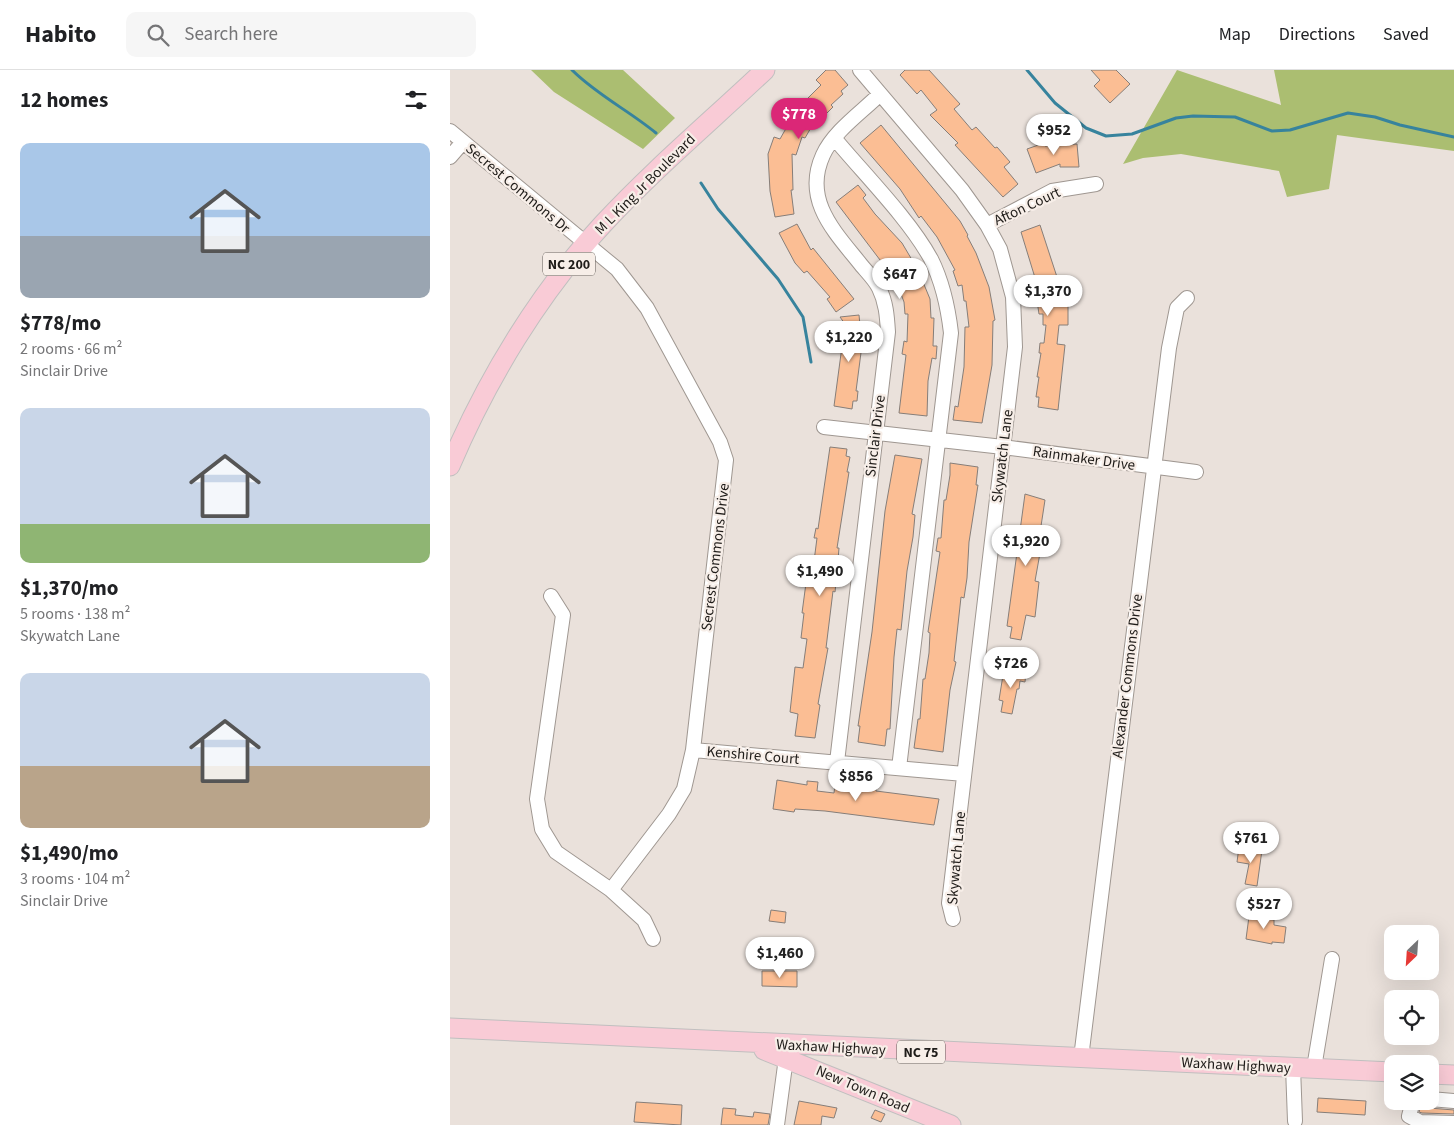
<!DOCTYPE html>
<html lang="en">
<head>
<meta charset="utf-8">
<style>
	:root { --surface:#fff; --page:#f6f6f6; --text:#202124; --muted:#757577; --line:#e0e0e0; --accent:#db2777 }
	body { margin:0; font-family:"Source Sans 3",sans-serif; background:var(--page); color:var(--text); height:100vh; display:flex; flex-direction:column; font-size:19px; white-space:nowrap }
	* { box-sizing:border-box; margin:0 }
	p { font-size:16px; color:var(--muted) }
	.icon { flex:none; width:28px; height:28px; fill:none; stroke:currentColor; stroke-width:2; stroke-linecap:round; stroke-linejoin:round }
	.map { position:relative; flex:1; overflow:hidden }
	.panel { display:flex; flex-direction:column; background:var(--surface); width:450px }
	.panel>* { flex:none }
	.needle { width:32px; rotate:205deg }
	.fabs { position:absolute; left:934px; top:855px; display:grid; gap:10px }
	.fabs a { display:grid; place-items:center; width:55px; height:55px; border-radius:10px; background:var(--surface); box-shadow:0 5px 20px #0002; font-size:25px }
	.price { position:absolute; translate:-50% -42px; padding:0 11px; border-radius:18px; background:#fff; color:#222; font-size:16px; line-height:32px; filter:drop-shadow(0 1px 2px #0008) }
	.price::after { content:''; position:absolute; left:50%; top:30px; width:15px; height:11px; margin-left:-8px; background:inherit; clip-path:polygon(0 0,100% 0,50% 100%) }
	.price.on { background:var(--accent); color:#fff }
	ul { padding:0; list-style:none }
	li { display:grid; align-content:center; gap:10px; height:265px; padding:0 20px }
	li span { display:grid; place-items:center; height:155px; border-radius:10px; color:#555 }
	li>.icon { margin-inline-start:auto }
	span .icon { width:90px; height:90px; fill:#fffc; stroke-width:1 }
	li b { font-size:21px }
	h2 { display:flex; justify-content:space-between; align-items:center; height:60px; padding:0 20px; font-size:21px }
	header { display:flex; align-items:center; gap:30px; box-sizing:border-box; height:70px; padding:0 25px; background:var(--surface); border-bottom:1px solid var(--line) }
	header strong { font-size:24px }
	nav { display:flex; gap:28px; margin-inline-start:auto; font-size:18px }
	.search { width:350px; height:45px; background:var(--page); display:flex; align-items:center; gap:12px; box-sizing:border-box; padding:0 18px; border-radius:10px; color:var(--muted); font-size:19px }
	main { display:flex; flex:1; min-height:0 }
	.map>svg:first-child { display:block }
</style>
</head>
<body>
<header>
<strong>Habito</strong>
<div class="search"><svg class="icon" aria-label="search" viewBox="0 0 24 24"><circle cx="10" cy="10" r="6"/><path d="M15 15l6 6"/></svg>Search here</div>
<nav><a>Map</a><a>Directions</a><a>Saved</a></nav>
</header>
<main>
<section class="panel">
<h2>12 homes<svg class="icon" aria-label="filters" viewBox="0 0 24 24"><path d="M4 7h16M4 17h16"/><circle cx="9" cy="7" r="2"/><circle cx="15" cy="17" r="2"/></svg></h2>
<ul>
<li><span style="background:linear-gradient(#a9c7e8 60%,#9aa5b1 0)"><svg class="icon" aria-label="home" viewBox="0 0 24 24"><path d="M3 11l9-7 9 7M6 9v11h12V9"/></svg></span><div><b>$778/mo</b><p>2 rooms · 66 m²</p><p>Sinclair Drive</p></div></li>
<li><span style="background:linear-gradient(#c9d6e8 75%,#8fb573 0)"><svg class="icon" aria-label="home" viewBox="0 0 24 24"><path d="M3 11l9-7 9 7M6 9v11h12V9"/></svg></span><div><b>$1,370/mo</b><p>5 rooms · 138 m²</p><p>Skywatch Lane</p></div></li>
<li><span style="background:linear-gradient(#c9d6e8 60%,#b9a48a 0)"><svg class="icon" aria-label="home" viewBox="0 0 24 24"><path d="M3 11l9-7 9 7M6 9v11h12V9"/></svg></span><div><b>$1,490/mo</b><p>3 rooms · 104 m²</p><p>Sinclair Drive</p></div></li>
</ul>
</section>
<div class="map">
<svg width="1004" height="1055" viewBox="0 0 1004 1055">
	<rect width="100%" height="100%" fill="#eae1db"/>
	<path fill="#abbe71" d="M81,0H173L225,48L193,79L104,22Z
		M727,0L831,35L824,0H1004V81L887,65L879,119L837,127L829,101L731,84L693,88L673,94Z"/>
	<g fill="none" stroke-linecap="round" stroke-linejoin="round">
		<path stroke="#37839d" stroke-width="3" d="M122,0C147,25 178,40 206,63
			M577,0L605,33L636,58L656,66L682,64L726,48L743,46L785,47L822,61L840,60L898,43L925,47L950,55L1004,67
			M251,113L268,139L328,209L353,247L361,292"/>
	</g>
	<path fill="#fbbe94" stroke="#867e79" d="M376,0H385L398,15L391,21L393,24L381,35L383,37L369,51L366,49L355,68L352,67L346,85L342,84L343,120H341L344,144L325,147L320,121L318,84L324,67L330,69L347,39L371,15L366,10Z
		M455,0H479L510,34L504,39L522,60L526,57L545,78L547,77L560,92L554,97L568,114L553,127L505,75L508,73L480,45L487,40L471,20L467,24L450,5Z
		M641,0H666L680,14L660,33L644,16L650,10Z
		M431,55L510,151L518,165L517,166L526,183L539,217L545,250L543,251L542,295L532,353L503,350L505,336L508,337L514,297L515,257H519L516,231H514L512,215L508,216L503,201L505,200L487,167L471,146L469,148L450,119L410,73Z
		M594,73L595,76L627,74L629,97H610V94L586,103L577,79Z
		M408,115L416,125L413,128L425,144L452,173L468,200L480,229L481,248H484L483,276H487L486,289L482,288L478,311L477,346L449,343L456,285L452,284L454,271L457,272L458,244H455L454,232L446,211L386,132Z
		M347,154L361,180L363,178L404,229L386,242L377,229L380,227L357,201L354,203L345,193L329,163Z
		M590,155L607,207L614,206L618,229V255H609L607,274L615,275L608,340L588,337L589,327H586L589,307H587L591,283H589L590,273H594L596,255H593V244H589L584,211H586L571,162Z
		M409,245L412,275L406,321H408L407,331H403L402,339L384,336L395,254L390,247Z
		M380,377L397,379L396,386L400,387L397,402H399L387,478H389L387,502L385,522L383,521L376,578H378L368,634L370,635L365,668L345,666L348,644L340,642L345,597L353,598L357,569L351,568L354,543H352L358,498L363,499L367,468H364L366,458L368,459Z
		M445,385L472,389L462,444L465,445L463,467L457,501L451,560L447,559L444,587L440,659H437L435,676L408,672L410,656H408L422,562L435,441Z
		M500,393L528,397L526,415H528L519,472L517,508L514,528L511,527L504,591L506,592L500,620L493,682L464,678L468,649H470L473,609H475L479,583L480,563L478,562L490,482L486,481L488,468H491L494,430H496L500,405Z
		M575,424L595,430L587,482L590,483L585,511L589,512L585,547L576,545L571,570L560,568L562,557L557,556Z
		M554,599L576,601L575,612L570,611L569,619H567L562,644L551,642L553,631L549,630Z
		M327,710L357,715V711L368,712L367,721L384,723L385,715L426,719V721L489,729L484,755L375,741L345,739L344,742L323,739Z
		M789,777L812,780L807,816L795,814L799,794L787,792Z
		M800,839L809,840L808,848L824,850V855L836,857L834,873L822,872V874L796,869Z
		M321,840L336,842L335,853L319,851Z
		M312,901H347V917L312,916Z
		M868,1028L916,1031L915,1045L867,1042Z
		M349,1031L387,1038L384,1048L372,1046L371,1055H344Z
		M186,1032L232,1035L231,1055L184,1052Z
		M971,1034L979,1038L1004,1040V1044L972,1043L969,1042Z
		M273,1038L286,1039L285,1045L303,1047L304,1042L320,1044L318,1055H271Z
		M425,1040L435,1044L431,1052L421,1048Z"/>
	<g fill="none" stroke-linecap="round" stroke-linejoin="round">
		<g stroke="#9f9791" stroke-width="16">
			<path id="minor" d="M410,0L512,120L537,155L550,179L563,227L565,277L499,833L503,849
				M0,61L167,199L197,238L270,372L276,390L243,680L234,719L219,744L161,820
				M385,69C415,105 459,149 481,189C493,213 498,237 501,263L449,698
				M0,87L13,72
				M537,155L602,121L646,114
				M374,357L553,377L746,402
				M101,526L113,545L87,729L92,759L106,782L161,820L194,850L203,869
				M243,680L514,704
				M387,692L438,262C437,246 436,232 429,218C425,210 418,203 412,196C386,163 352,131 373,85C384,61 412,42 430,24
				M631,988L719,278L727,238L737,228
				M843,997L845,1051
				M864,998L882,889
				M980,1029L1004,1031
				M963,1031L959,1046L970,1052L1004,1053
				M327,1055L336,988"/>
		</g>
		<g stroke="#c0bfbf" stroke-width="21">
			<path id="major" d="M0,396C37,309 89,223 153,154C204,99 261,51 315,0
				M0,958L942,1002
				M314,980L501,1055
				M980,1004L1004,1005"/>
		</g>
		<use href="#minor" stroke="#fff" stroke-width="14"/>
		<use href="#major" stroke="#f9cbd6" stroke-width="19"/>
	</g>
	<g text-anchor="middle" stroke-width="4.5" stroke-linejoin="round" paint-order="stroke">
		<g fill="#f7eee8" stroke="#605b57" stroke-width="1">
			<rect x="93" y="182.5" width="52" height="23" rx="4"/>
			<rect x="447" y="970.5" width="48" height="23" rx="4"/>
		</g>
		<g font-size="14" font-weight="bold" fill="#1f1c19">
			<text x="119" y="199">NC 200</text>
			<text x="471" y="987">NC 75</text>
		</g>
		<g font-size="15" fill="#1f1c19" stroke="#f7eee8">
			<text transform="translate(195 114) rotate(-45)" y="5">M L King Jr Boulevard</text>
			<text transform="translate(68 118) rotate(40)" y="5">Secrest Commons Dr</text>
			<text transform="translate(577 136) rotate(-25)" y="5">Afton Court</text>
			<text transform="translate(425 366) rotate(-83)" y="5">Sinclair Drive</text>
			<text transform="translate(552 386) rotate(-83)" y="5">Skywatch Lane</text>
			<text transform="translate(634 388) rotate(8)" y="5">Rainmaker Drive</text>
			<text transform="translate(265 487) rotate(-83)" y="5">Secrest Commons Drive</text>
			<text transform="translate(677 606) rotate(-83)" y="5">Alexander Commons Drive</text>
			<text transform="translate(303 685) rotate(5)" y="5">Kenshire Court</text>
			<text transform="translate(506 788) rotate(-85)" y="5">Skywatch Lane</text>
			<text transform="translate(381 977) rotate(3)" y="5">Waxhaw Highway</text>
			<text transform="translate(786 995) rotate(3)" y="5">Waxhaw Highway</text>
			<text transform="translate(413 1019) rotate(23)" y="5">New Town Road</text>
		</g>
	</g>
</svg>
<div class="fabs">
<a><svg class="needle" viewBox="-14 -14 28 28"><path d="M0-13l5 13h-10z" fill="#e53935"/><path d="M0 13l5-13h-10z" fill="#757577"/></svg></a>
<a><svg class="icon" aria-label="locate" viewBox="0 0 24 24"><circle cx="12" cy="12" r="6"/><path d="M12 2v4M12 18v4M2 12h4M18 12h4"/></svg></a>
<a><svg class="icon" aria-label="layers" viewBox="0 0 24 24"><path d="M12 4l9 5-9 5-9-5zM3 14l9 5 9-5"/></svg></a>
</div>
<b class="price on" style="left:349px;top:70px">$778</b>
<b class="price" style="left:604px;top:86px">$952</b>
<b class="price" style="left:450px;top:230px">$647</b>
<b class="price" style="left:598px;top:247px">$1,370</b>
<b class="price" style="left:399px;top:293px">$1,220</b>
<b class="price" style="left:576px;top:497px">$1,920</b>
<b class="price" style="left:370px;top:527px">$1,490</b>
<b class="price" style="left:561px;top:619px">$726</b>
<b class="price" style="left:406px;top:732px">$856</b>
<b class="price" style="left:801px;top:794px">$761</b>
<b class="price" style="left:814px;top:860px">$527</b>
<b class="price" style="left:330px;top:909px">$1,460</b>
</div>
</main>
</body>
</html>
